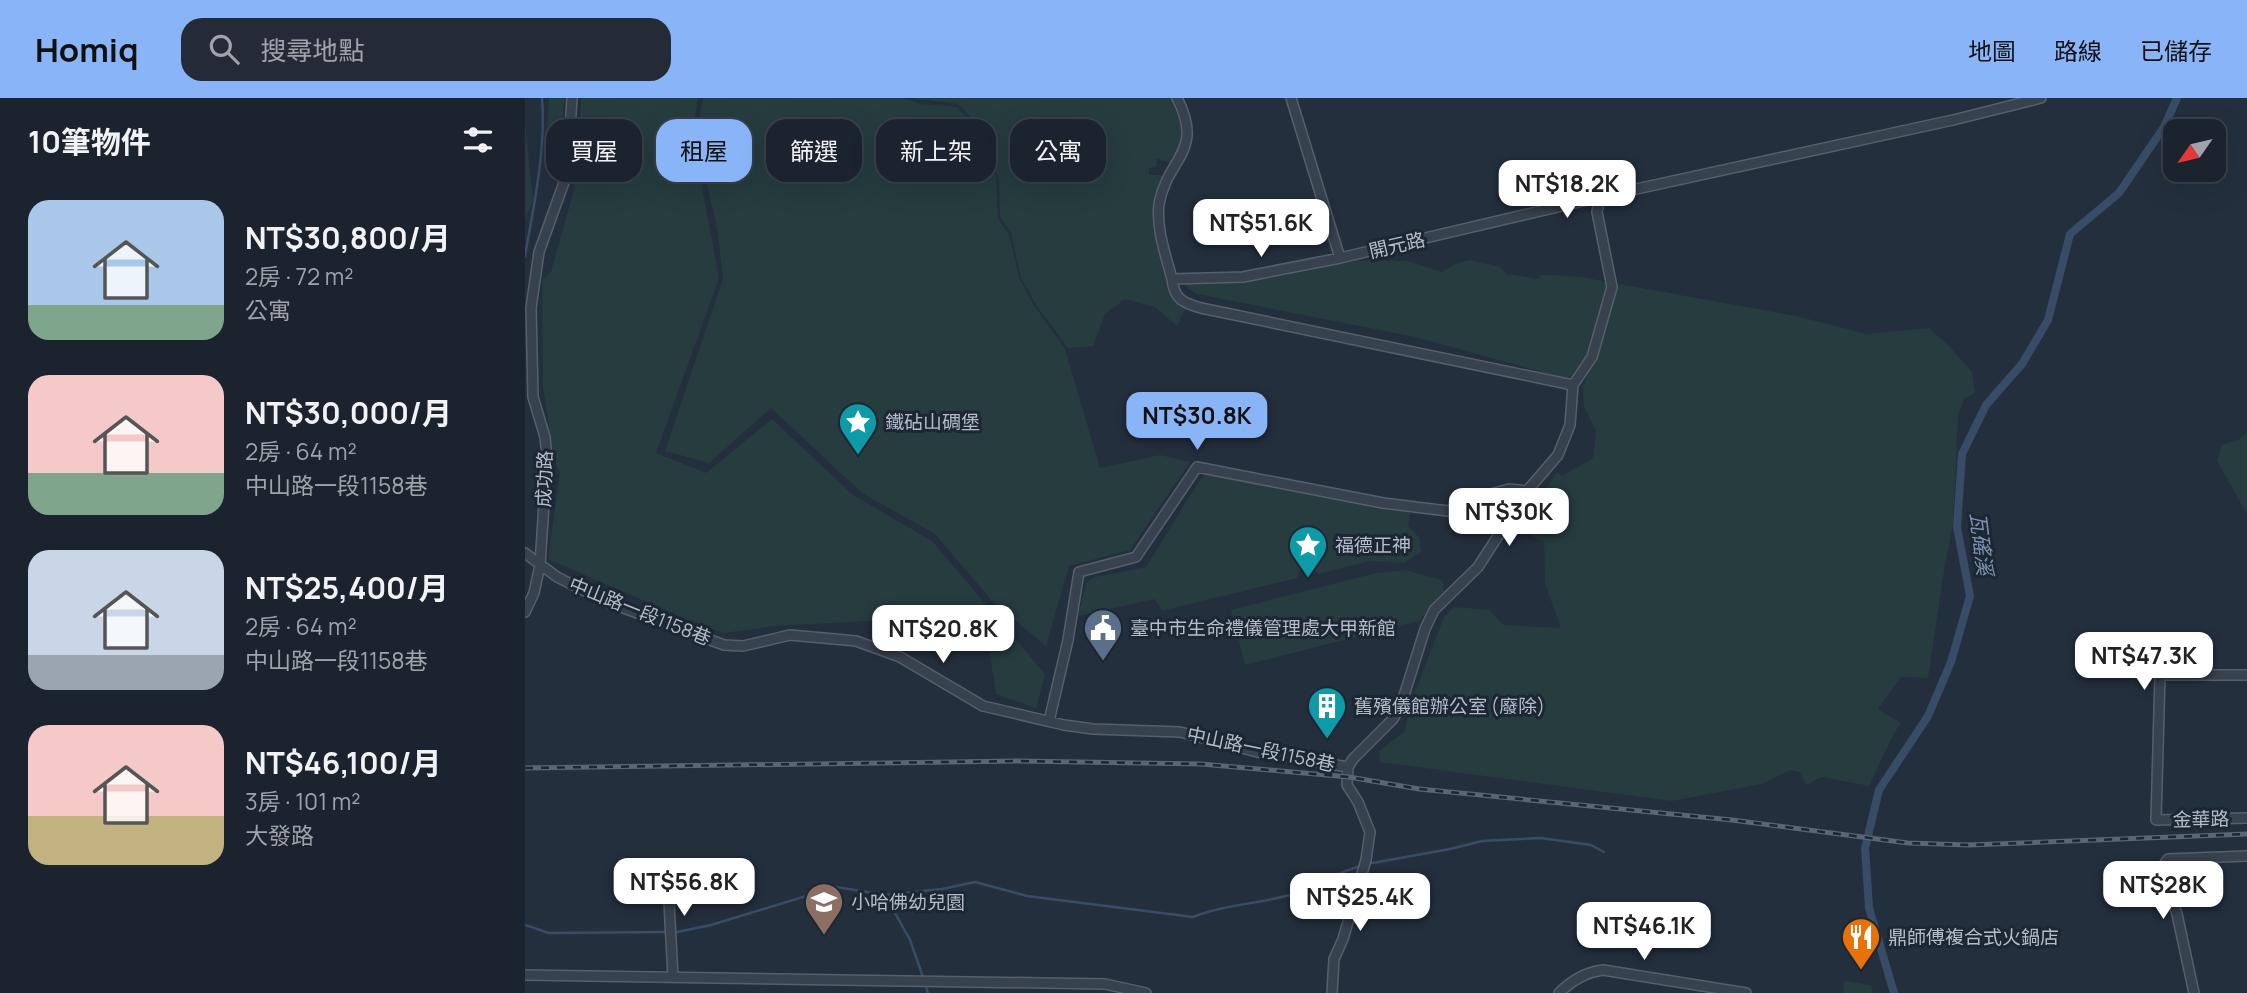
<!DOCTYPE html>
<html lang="zh-TW">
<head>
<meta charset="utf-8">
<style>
	:root { --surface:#1b232e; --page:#242b36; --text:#f1f3f6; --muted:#a0a4aa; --line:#39404a; --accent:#8ab4f8 }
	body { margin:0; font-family:Manrope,"Noto Sans TC",sans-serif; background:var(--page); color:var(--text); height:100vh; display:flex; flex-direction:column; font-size:26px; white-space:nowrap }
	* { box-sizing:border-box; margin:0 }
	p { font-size:23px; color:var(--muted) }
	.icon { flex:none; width:38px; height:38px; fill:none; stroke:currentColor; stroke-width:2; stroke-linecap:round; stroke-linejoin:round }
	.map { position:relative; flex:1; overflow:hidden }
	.details { display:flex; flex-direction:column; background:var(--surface); width:525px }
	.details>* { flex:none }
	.hud { position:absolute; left:21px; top:21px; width:665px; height:63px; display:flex; gap:14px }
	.needle { width:46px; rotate:236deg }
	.controls { position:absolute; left:1638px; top:21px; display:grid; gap:14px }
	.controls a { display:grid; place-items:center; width:63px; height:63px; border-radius:14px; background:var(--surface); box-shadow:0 7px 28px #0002,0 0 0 2px var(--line); font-size:35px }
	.price { position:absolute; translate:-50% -60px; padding:0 16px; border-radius:14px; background:#fff; color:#222; font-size:23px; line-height:46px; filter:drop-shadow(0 2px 4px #0008) }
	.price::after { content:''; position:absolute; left:50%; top:42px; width:21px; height:16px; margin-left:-10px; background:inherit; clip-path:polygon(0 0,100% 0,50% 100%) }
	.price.on { background:var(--accent); color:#111 }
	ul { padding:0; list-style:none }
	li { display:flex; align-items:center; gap:21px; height:175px; padding:0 28px }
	li span { display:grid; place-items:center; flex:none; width:196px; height:140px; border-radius:21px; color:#555 }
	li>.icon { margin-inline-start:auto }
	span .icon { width:84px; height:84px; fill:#fffc; stroke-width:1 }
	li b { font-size:30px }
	h2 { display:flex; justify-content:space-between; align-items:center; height:84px; padding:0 28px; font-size:30px }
	.chip { padding:0 24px; border-radius:21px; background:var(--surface); box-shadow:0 7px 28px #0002,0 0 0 2px var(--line); font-size:24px; line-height:63px }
	.chip.on { background:var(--accent); color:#111 }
	header { display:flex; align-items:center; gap:42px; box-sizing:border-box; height:98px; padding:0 35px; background:var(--accent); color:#111 }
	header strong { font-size:33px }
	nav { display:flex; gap:38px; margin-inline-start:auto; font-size:24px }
	.search { width:490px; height:63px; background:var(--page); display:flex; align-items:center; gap:18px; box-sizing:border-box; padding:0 24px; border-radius:21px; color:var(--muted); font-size:26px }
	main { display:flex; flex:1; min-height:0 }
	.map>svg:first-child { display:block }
</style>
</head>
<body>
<header>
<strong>Homiq</strong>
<div class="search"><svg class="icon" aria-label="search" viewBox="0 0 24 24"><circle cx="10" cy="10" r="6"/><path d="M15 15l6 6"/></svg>搜尋地點</div>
<nav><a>地圖</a><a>路線</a><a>已儲存</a></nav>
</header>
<main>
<section class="details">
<h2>10筆物件<svg class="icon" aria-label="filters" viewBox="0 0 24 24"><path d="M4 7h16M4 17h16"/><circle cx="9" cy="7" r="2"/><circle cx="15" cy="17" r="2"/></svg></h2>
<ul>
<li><span style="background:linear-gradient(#a9c7e8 75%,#7fa58c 0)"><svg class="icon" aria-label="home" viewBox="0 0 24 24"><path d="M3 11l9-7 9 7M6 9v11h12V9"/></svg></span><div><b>NT$30,800/月</b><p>2房 · 72 m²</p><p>公寓</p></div></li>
<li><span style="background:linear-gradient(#f6c9c9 70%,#7fa58c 0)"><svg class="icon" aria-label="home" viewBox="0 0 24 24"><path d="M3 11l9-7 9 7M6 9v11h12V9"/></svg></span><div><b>NT$30,000/月</b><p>2房 · 64 m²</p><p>中山路一段1158巷</p></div></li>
<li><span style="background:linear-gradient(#c9d6e8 75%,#9aa5b1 0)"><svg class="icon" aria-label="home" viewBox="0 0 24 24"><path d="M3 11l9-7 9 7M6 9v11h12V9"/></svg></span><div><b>NT$25,400/月</b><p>2房 · 64 m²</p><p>中山路一段1158巷</p></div></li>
<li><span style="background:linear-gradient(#f6c9c9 65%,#c2b280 0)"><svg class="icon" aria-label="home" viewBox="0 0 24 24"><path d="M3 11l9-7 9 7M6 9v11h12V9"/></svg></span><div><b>NT$46,100/月</b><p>3房 · 101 m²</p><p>大發路</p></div></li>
</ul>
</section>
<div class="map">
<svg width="1722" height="895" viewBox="0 0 1722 895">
	<rect width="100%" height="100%" fill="#242f3e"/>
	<path fill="#263c3f" d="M24,0H39L37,34H22Z
		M56,0H173L167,35L194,180L131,355L181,375L247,321L328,397L407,443L520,576L511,610L471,596L459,517L250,528L199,535L168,524L23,461L35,376L29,361L18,289L17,182L26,174L50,88Z
		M178,0H378L396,6L432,9L449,27L461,52L471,79L473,121L484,136L494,179L508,206L540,251L575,370L635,357L665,364L605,452L544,468L521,548L469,505L410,436L337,395L246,310L184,365L140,353L198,181L193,135L171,38Z
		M387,0H653C664,24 657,42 647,66L632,60L631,69L624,70V77H636L641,84L633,107L650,176V184L658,200L738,225L660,211L652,228L630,209L600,201L580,216L568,248L543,250L511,207L496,180L486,135L475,119L474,81L451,25L433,6Z
		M0,25L8,102L0,122Z
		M828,162L882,163L917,174L930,166L945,162L975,169L982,176L1013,181L1016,177C1041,177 1062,179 1086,185L1065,254L1043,281L890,239L672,196L660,187V180L774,166Z
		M1094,186L1271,218L1342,236L1404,230L1424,248L1447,274L1450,295L1439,301L1433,318L1428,425L1419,473L1403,580L1376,579L1353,611L1376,625L1368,637L1344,688L1297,679L1281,687L1275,674L1266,672L1237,686L1147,703L855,664L854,653L879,634L889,596L919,519L929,509L965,512L978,527L1036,530L1020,486L1019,443L1008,439L1000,431L1008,417L1020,419L1027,415L1028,410L1023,405L1013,403L1032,374L1037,378L1068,360L1071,334L1059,308L1058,289Z
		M1722,334V416L1692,363L1697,347L1715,341Z
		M684,375L885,414L883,428L894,439L896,454L879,465L845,463L793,476C788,469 782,469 775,472L772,480L637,513L630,501L553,518L561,485L570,479L621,469L671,388L680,376Z
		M880,472L917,482L919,494L894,523L720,567L706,512L851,475Z
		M1319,883L1346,887L1348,895H1318Z"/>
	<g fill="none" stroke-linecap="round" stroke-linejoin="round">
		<path stroke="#394c67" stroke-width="2.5" d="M0,158C9,106 21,53 17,0
			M842,766L925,751L957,743L1016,740L1066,747L1079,754
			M360,797L385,842L398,879
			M0,827L24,835L139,834
			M152,834L186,827L311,789L360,797L417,791L450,784L502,798L668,819C703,805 740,806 775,794C796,787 814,773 836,768
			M400,885L403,895"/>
		<path stroke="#394c67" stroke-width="8" d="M1369,895L1344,810L1340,750L1354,692L1403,618L1426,564L1445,498L1432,429L1437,356L1461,307L1497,266L1523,222L1545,136L1594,95L1639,29L1652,0"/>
		<g stroke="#565f6c" stroke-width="12">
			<path id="minor" d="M652,0C680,54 642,60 634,106C631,131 641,158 647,181L718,179L815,160L1084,97L1428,22L1516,0
				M766,0L815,160
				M647,181C649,201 658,205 676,210L1048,287
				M0,455L32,479L80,503L199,547L218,548L265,537L331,543L375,559L458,608L539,627L568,631L655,634L740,656L823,669
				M0,514L9,495L15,467L22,359L20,339L8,299L6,210L14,154L42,76L47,0
				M1722,577H1635L1631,722L1722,720
				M524,623L543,542L554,474L611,459L672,369L858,405L923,413L947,401L984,391L1002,393
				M135,766L144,805L148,879
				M0,877L580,886L621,895
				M807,895L809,861L818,841L841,762L845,734L833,704L822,687L823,669L828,661L868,621L876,607L900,531L909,512L953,469L1002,393L1033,357L1045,327L1048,287L1067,259L1087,189L1072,114L1074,104L1082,98
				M1034,895C1046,883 1061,874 1078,872L1221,895
				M1669,895L1652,816L1638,776V768L1643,761L1722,758"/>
		</g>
		<use href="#minor" stroke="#38414e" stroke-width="9"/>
		<g stroke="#5a6575" stroke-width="5">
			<path id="rail" d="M0,670L493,663L676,666L824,679L894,691L1207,722L1383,745L1444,747L1722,736"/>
		</g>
		<use href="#rail" stroke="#1d2633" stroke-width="2.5" stroke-dasharray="8" stroke-linecap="butt"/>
	</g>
	<defs>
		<g id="sight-pin" transform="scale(2.0125)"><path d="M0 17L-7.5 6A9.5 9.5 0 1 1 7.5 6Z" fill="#0f9aa8" stroke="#1d2633"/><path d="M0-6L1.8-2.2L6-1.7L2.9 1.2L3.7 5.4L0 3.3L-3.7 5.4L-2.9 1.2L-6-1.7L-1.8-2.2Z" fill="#fff"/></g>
		<g id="civic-pin" transform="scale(2.0125)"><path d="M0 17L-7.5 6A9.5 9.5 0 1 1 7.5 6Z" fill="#5c6f8a" stroke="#1d2633"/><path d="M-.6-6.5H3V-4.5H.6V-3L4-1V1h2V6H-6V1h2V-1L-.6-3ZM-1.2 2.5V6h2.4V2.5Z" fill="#fff"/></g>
		<g id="building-pin" transform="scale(2.0125)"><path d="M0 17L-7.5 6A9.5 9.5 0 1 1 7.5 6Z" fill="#0f9aa8" stroke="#1d2633"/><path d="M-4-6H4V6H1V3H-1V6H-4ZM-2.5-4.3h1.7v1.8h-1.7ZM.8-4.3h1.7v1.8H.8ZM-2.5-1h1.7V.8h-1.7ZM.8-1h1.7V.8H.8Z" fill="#fff"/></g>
		<g id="school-pin" transform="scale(2.0125)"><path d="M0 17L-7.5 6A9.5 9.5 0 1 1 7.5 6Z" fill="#8d6e63" stroke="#1d2633"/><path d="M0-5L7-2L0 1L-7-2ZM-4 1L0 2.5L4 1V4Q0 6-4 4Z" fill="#fff"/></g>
		<g id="restaurant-pin" transform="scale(2.0125)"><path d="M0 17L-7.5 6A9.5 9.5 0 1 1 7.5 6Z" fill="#e8710a" stroke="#1d2633"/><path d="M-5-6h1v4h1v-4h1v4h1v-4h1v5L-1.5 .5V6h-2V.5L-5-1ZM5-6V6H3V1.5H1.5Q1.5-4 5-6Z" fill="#fff"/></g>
	</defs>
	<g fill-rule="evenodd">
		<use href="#sight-pin" x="333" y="324"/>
		<use href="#sight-pin" x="783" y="447"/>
		<use href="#civic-pin" x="578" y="530"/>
		<use href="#building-pin" x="802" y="608"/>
		<use href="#school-pin" x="299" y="804"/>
		<use href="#restaurant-pin" x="1336" y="839"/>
	</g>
	<g text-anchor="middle" stroke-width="6" stroke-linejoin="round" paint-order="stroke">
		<g font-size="19" fill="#b4bcc9" stroke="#1d2633">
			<text transform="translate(872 147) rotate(-13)" y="7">開元路</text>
			<text transform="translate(19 381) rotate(-88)" y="7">成功路</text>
			<text transform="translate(115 513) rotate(22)" y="7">中山路一段1158巷</text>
			<text transform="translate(736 651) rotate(12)" y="7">中山路一段1158巷</text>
			<text transform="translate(1676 721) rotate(-1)" y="7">金華路</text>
		</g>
		<g font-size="19" fill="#b4bcc9" stroke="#1d2633" text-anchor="start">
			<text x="360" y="331">鐵砧山碉堡</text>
			<text x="810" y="454">福德正神</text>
			<text x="605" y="537">臺中市生命禮儀管理處大甲新館</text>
			<text x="829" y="615">舊殯儀館辦公室 (廢除)</text>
			<text x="326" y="811">小哈佛幼兒園</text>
			<text x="1363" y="846">鼎師傅複合式火鍋店</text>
		</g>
		<g font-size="21" font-style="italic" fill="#7c92b1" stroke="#1d2633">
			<text transform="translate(1456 446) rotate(83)" y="7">瓦磘溪</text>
		</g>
	</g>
</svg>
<div class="controls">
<a><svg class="needle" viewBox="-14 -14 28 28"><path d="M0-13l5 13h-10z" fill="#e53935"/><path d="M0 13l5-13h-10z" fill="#a0a4aa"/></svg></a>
</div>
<b class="price" style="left:1042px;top:122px">NT$18.2K</b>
<b class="price" style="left:736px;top:161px">NT$51.6K</b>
<b class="price on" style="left:672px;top:354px">NT$30.8K</b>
<b class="price" style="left:984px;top:450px">NT$30K</b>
<b class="price" style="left:418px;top:567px">NT$20.8K</b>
<b class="price" style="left:1619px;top:594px">NT$47.3K</b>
<b class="price" style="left:159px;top:820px">NT$56.8K</b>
<b class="price" style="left:1638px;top:823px">NT$28K</b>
<b class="price" style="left:835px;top:835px">NT$25.4K</b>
<b class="price" style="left:1119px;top:864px">NT$46.1K</b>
<div class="hud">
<a class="chip">買屋</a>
<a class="chip on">租屋</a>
<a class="chip">篩選</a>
<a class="chip">新上架</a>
<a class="chip">公寓</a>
</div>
</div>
</main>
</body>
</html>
